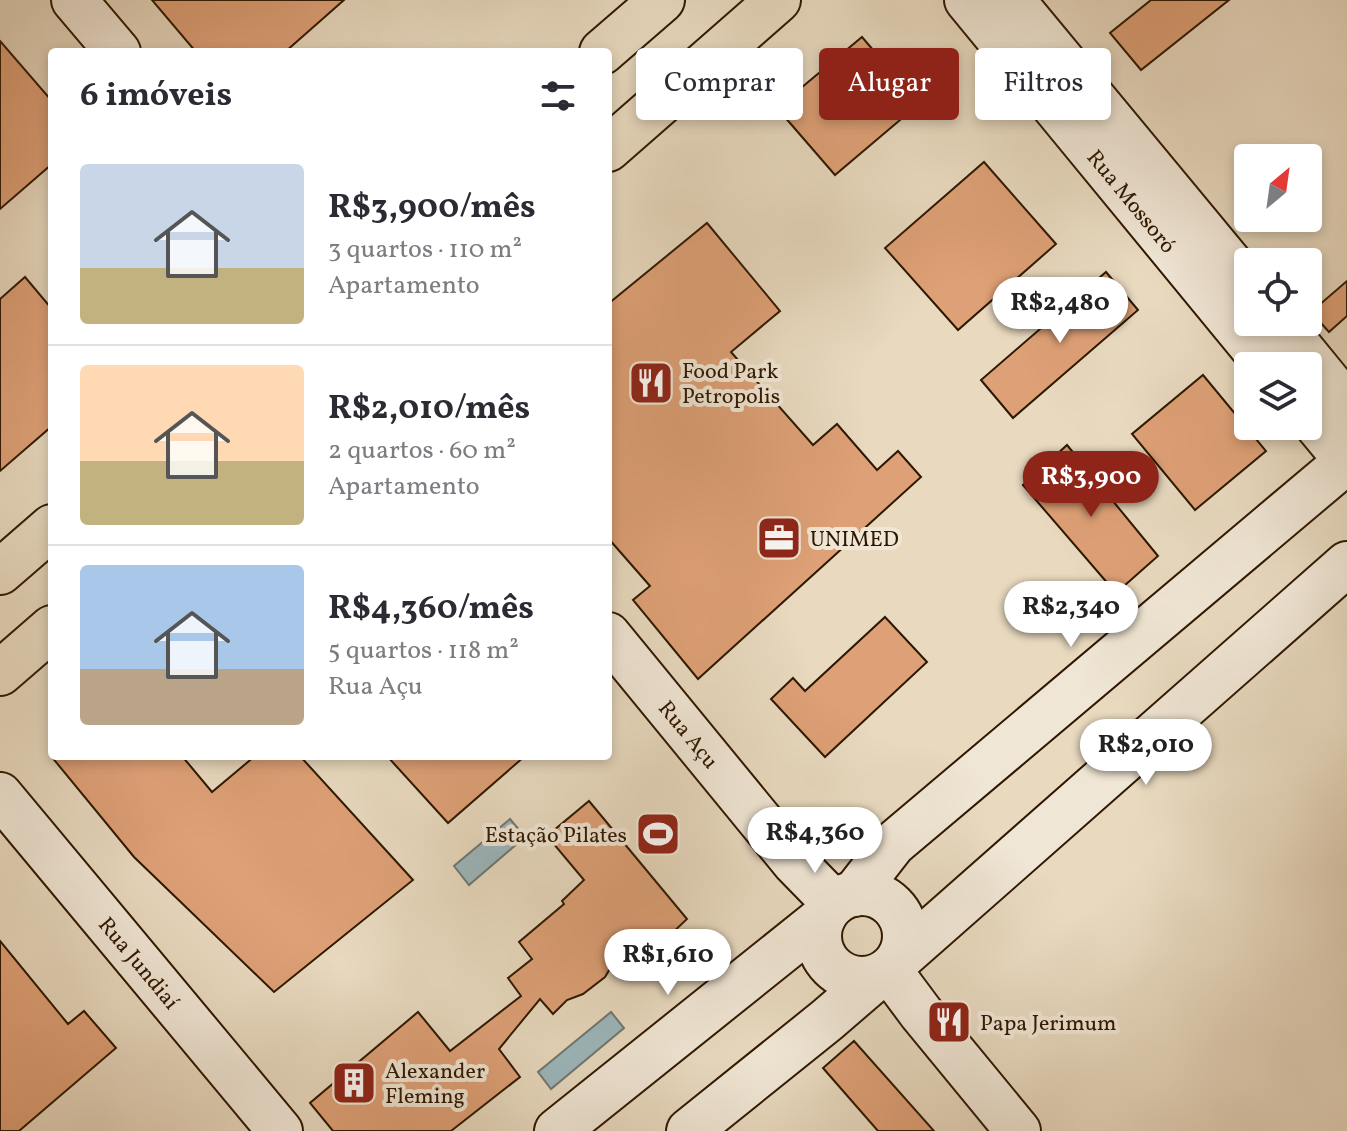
<!DOCTYPE html>
<html lang="pt">
<head>
<meta charset="utf-8">
<style>
	:root { --surface:#fff; --page:#f7f7f7; --text:#2b2b33; --muted:#7c7c81; --line:#e1e1e2; --accent:#8f2418 }
	body { margin:0; font-family:Vollkorn,serif; background:var(--page); color:var(--text); height:100vh; display:flex; flex-direction:column; font-size:30px; white-space:nowrap }
	* { box-sizing:border-box; margin:0 }
	p { font-size:26px; color:var(--muted) }
	.icon { flex:none; width:44px; height:44px; fill:none; stroke:currentColor; stroke-width:2; stroke-linecap:round; stroke-linejoin:round }
	.map { position:relative; flex:1; overflow:hidden }
	.panel { position:absolute; left:48px; top:48px; width:564px; height:712px; display:flex; flex-direction:column; background:var(--surface); border-radius:8px; box-shadow:0 4px 12px #0003 }
	.panel>* { flex:none }
	.banner { position:absolute; left:636px; top:48px; width:590px; height:72px; display:flex; gap:16px }
	.needle { width:52px; rotate:29deg }
	.fabs { position:absolute; left:1234px; top:144px; display:grid; gap:16px }
	.fabs a { display:grid; place-items:center; width:88px; height:88px; border-radius:8px; background:var(--surface); box-shadow:0 4px 12px #0003; font-size:40px }
	.price { position:absolute; translate:-50% -68px; padding:0 18px; border-radius:28px; background:#fff; color:#222; font-size:26px; line-height:52px; filter:drop-shadow(0 2px 4px #0008) }
	.price::after { content:''; position:absolute; left:50%; top:48px; width:24px; height:18px; margin-left:-12px; background:inherit; clip-path:polygon(0 0,100% 0,50% 100%) }
	.price.current { background:var(--accent); color:#fff }
	ul { padding:0; list-style:none }
	li { display:flex; align-items:center; gap:24px; height:200px; padding:0 32px }
	li+li { border-top:2px solid var(--line) }
	li span { display:grid; place-items:center; flex:none; width:224px; height:160px; border-radius:8px; color:#555 }
	li>.icon { margin-inline-start:auto }
	span .icon { width:96px; height:96px; fill:#fffc; stroke-width:1 }
	li b { font-size:34px }
	h2 { display:flex; justify-content:space-between; align-items:center; height:96px; padding:0 32px; font-size:34px }
	.chip { padding:0 28px; border-radius:8px; background:var(--surface); box-shadow:0 4px 12px #0003; font-size:28px; line-height:72px }
	.chip.current { background:var(--accent); color:#fff }
	.map>svg:first-child { display:block }
</style>
</head>
<body>
<div class="map">
<svg width="1347" height="1131" viewBox="0 0 1347 1131">
	<rect width="100%" height="100%" fill="#e8d9bf"/>
	<filter id="stains"><feTurbulence type="fractalNoise" baseFrequency=".0025" numOctaves="4"/><feColorMatrix values="0 0 0 0 .2 0 0 0 0 .09 0 0 0 0 .02 0 0 0 .5 -.17"/></filter>
	<radialGradient id="worn" r=".72"><stop offset=".6" stop-color="#630" stop-opacity="0"/><stop offset="1" stop-color="#630" stop-opacity=".3"/></radialGradient>
	<path fill="#9cb7bd" stroke="#707771" stroke-width="2" d="M510,819L525,837L469,885L454,866Z
		M611,1012L624,1028L551,1089L538,1072Z"/>
	<path fill="#dea076" stroke="#2e1700" stroke-width="2" d="M152,0H344L285,52H196Z
		M1151,0H1229L1141,70L1110,33Z
		M862,37L919,104L835,175L777,108Z
		M0,41L52,101V164L0,209Z
		M984,162L1056,244L958,330L885,248Z
		M707,223L780,311L731,352L813,445L837,424L877,470L898,451L921,477L698,679L633,600L650,586L608,538V304Z
		M1106,272L1138,310L1013,418L981,380Z
		M25,277L52,309V426L0,471V299Z
		M1347,281V316L1329,332L1311,312Z
		M1203,375L1266,451L1195,510L1132,434Z
		M1067,445L1158,556L1116,593L1023,485Z
		M885,617L927,662L825,757L771,699L793,678L805,691Z
		M51,756H182L212,792L255,756H300L413,880L274,992L134,857Z
		M387,756H525L448,823Z
		M589,801L687,919L649,955L630,935L605,977L583,994L567,1000L553,1014L540,999L499,1049L520,1077L451,1131H333L310,1103L418,1012L450,1051L521,996L508,978L532,959L519,942L564,904L562,901L584,880L547,836Z
		M0,941L68,1024L84,1011L116,1048L19,1131H0Z
		M854,1041L934,1131H878L823,1068Z"/>
	<g fill="none" stroke-linecap="round" stroke-linejoin="round">
		<g stroke="#2e1700" stroke-width="48">
			<g id="secondary">
				<path d="M74,0L118,52"/>
				<path id="s1" d="M967,0L1268,366"/>
				<path d="M1012,0L1248,285"/>
				<path d="M1279,322L1347,405"/>
				<path d="M1308,414L1347,461"/>
				<path id="s2" d="M608,635L795,863L834,903"/>
				<path id="s3" d="M0,795L280,1131"/>
				<circle cx="862" cy="936" r="43"/>
				<path d="M854,894L893,844L1347,461"/>
				<path d="M899,959L1347,564"/>
				<path d="M889,970L921,1013L1018,1131"/>
				<path d="M557,1131L823,918"/>
				<path d="M689,1131L827,1020L877,977"/>
			</g>
		</g>
		<g stroke="#2e1700" stroke-width="48">
			<path id="primary" d="M602,52L662,0
				M608,149L778,0
				M0,572L52,527
				M0,673L52,628"/>
		</g>
		<use href="#secondary" stroke="#f0e6d5" stroke-width="44"/>
		<use href="#primary" stroke="#e8d9bf" stroke-width="44"/>
	</g>
	<defs>
		<g id="restaurant-square" transform="scale(2.3)"><rect x="-9" y="-9" width="18" height="18" rx="4" fill="#8f2418" stroke="#f0e6d5"/><path d="M-5-6h1v4h1v-4h1v4h1v-4h1v5L-1.5 .5V6h-2V.5L-5-1ZM5-6V6H3V1.5H1.5Q1.5-4 5-6Z" fill="#fff"/></g>
		<g id="office-square" transform="scale(2.3)"><rect x="-9" y="-9" width="18" height="18" rx="4" fill="#8f2418" stroke="#f0e6d5"/><path d="M-6-3h4V-5.5h4V-3h4V5H-6ZM-1-4.5V-3h2v-1.5ZM-6 0V1H6V0Z" fill="#fff"/></g>
		<g id="stadium-square" transform="scale(2.3)"><rect x="-9" y="-9" width="18" height="18" rx="4" fill="#8f2418" stroke="#f0e6d5"/><path d="M0-5a6.5 5 0 1 0 0 10a6.5 5 0 1 0 0-10ZM-3.5-1.8h7v3.6h-7Z" fill="#fff"/></g>
		<g id="building-square" transform="scale(2.3)"><rect x="-9" y="-9" width="18" height="18" rx="4" fill="#8f2418" stroke="#f0e6d5"/><path d="M-4-6H4V6H1V3H-1V6H-4ZM-2.5-4.3h1.7v1.8h-1.7ZM.8-4.3h1.7v1.8H.8ZM-2.5-1h1.7V.8h-1.7ZM.8-1h1.7V.8H.8Z" fill="#fff"/></g>
	</defs>
	<g fill-rule="evenodd">
		<use href="#restaurant-square" x="651" y="383"/>
		<use href="#office-square" x="779" y="538"/>
		<use href="#stadium-square" x="658" y="834"/>
		<use href="#restaurant-square" x="949" y="1022"/>
		<use href="#building-square" x="354" y="1083"/>
	</g>
	<g text-anchor="middle" stroke-width="8" stroke-linejoin="round" paint-order="stroke">
		<g font-size="22" fill="#2e1700" stroke="#f0e6d5">
			<text dy="8" stroke="none"><textPath href="#s1" startOffset="260">Rua Mossoró</textPath></text>
			<text dy="8" stroke="none"><textPath href="#s2" startOffset="128">Rua Açu</textPath></text>
			<text dy="8" stroke="none"><textPath href="#s3" startOffset="218">Rua Jundiaí</textPath></text>
		</g>
		<g font-size="22" fill="#2e1700" stroke="#f0e6d5" text-anchor="start">
			<text x="682" y="378">Food Park<tspan x="682" dy="25">Petropolis</tspan></text>
			<text x="810" y="546">UNIMED</text>
			<text x="627" y="842" text-anchor="end">Estação Pilates</text>
			<text x="980" y="1030">Papa Jerimum</text>
			<text x="385" y="1078">Alexander<tspan x="385" dy="25">Fleming</tspan></text>
		</g>
	</g>
	<rect width="100%" height="100%" filter="url(#stains)"/>
	<rect width="100%" height="100%" fill="url(#worn)"/>
</svg>
<div class="fabs">
<a><svg class="needle" viewBox="-14 -14 28 28"><path d="M0-13l5 13h-10z" fill="#e53935"/><path d="M0 13l5-13h-10z" fill="#7c7c81"/></svg></a>
<a><svg class="icon" aria-label="locate" viewBox="0 0 24 24"><circle cx="12" cy="12" r="6"/><path d="M12 2v4M12 18v4M2 12h4M18 12h4"/></svg></a>
<a><svg class="icon" aria-label="layers" viewBox="0 0 24 24"><path d="M12 4l9 5-9 5-9-5zM3 14l9 5 9-5"/></svg></a>
</div>
<b class="price" style="left:1060px;top:345px">R$2,480</b>
<b class="price current" style="left:1091px;top:519px">R$3,900</b>
<b class="price" style="left:1071px;top:649px">R$2,340</b>
<b class="price" style="left:1146px;top:787px">R$2,010</b>
<b class="price" style="left:815px;top:875px">R$4,360</b>
<b class="price" style="left:668px;top:997px">R$1,610</b>
<div class="banner">
<a class="chip">Comprar</a>
<a class="chip current">Alugar</a>
<a class="chip">Filtros</a>
</div>
<section class="panel">
<h2>6 imóveis<svg class="icon" aria-label="filters" viewBox="0 0 24 24"><path d="M4 7h16M4 17h16"/><circle cx="9" cy="7" r="2"/><circle cx="15" cy="17" r="2"/></svg></h2>
<ul>
<li><span style="background:linear-gradient(#c9d6e8 65%,#c2b280 0)"><svg class="icon" aria-label="home" viewBox="0 0 24 24"><path d="M3 11l9-7 9 7M6 9v11h12V9"/></svg></span><div><b>R$3,900/mês</b><p>3 quartos · 110 m²</p><p>Apartamento</p></div></li>
<li><span style="background:linear-gradient(#ffd9b3 60%,#c2b280 0)"><svg class="icon" aria-label="home" viewBox="0 0 24 24"><path d="M3 11l9-7 9 7M6 9v11h12V9"/></svg></span><div><b>R$2,010/mês</b><p>2 quartos · 60 m²</p><p>Apartamento</p></div></li>
<li><span style="background:linear-gradient(#a9c7e8 65%,#b9a48a 0)"><svg class="icon" aria-label="home" viewBox="0 0 24 24"><path d="M3 11l9-7 9 7M6 9v11h12V9"/></svg></span><div><b>R$4,360/mês</b><p>5 quartos · 118 m²</p><p>Rua Açu</p></div></li>
</ul>
</section>
</div>
</body>
</html>
